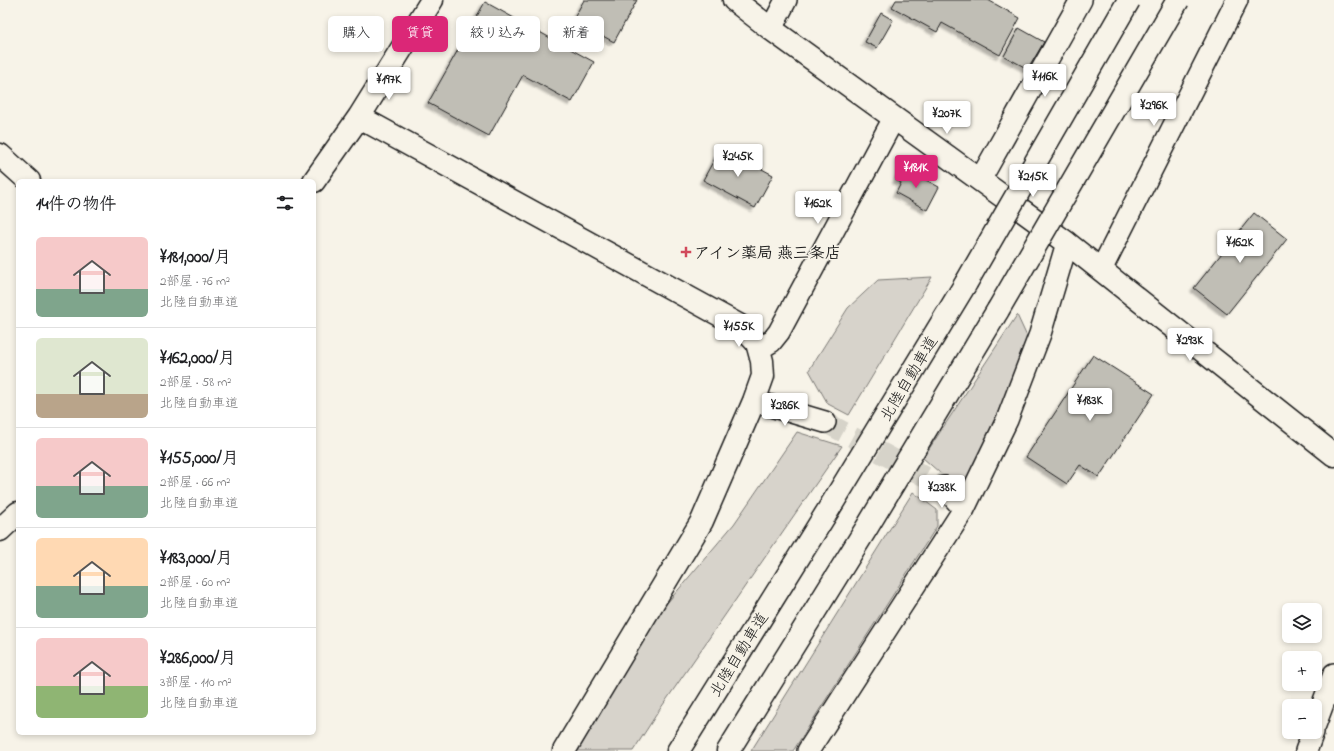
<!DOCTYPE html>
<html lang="ja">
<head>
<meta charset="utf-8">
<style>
	:root { --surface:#fff; --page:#f2f2f2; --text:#202124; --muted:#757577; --line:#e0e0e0; --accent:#db2777 }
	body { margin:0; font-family:"Indie Flower","Klee One",sans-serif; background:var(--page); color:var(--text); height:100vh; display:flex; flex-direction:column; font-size:15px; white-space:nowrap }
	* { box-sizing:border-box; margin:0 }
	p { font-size:13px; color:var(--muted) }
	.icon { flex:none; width:22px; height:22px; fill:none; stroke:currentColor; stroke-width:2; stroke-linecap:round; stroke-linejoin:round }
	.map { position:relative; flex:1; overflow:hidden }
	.panel { position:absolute; left:16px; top:179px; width:300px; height:556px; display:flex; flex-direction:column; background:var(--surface); border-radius:6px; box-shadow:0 2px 6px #0003 }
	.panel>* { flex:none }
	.top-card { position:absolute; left:328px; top:16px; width:380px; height:36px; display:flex; gap:8px }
	.tools { position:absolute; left:1282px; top:603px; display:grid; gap:8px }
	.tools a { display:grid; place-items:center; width:40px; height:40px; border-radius:6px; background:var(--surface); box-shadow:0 2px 6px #0003; font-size:20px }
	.price { position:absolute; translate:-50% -34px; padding:0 9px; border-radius:4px; background:#fff; color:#222; font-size:13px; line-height:26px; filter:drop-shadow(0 1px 2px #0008) }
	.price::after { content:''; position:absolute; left:50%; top:24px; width:12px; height:9px; margin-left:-6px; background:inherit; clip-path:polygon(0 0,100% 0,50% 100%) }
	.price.active { background:var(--accent); color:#fff }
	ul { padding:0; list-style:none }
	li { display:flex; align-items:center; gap:12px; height:100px; padding:0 20px }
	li+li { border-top:1px solid var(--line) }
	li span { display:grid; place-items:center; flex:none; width:112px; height:80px; border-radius:6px; color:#555 }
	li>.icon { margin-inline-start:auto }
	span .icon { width:48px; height:48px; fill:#fffc; stroke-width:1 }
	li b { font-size:17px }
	h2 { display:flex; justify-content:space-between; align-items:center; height:48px; padding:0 20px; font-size:17px }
	.pill { padding:0 14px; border-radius:6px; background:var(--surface); box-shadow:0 2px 6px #0003; font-size:14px; line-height:36px }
	.pill.active { background:var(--accent); color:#fff }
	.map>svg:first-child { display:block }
</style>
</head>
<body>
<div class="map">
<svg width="1334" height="751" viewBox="0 0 1334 751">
	<defs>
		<filter id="shadow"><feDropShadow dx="-3.5" dy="3.5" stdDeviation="1" flood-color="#0004"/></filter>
	</defs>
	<rect width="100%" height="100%" fill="#f7f3e8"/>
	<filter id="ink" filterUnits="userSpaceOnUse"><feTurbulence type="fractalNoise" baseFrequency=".025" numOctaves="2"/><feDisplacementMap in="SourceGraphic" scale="8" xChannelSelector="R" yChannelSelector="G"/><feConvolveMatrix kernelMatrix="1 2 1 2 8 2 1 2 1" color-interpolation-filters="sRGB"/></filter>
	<g filter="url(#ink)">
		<path fill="#d7d3cb" stroke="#7a7874" d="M932,277L849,415L828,404L809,370L848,308L878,280Z
			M1017,315L1029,341L969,478L948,480L923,458Z
			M797,432L842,446L658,712L633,751H578L651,622L734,524Z
			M913,492L937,510V526L793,751H751Z"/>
		<path fill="#c0beb5" stroke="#1c1c1c" filter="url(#shadow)" d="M584,0H637L614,42L573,20Z
			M896,0H988L1020,18L1000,55L942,23L937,32L892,7Z
			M485,2L594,62L572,102L523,75L489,136L428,103Z
			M881,13L893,20L877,48L865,42Z
			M1019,28L1044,42L1028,69L1004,56Z
			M721,147L773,175L755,208L703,180Z
			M902,167L939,187L927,210L896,193L901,183L896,180Z
			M1254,213L1287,239L1227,314L1194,288Z
			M1093,355L1154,394L1099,477L1080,465L1067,484L1026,457Z"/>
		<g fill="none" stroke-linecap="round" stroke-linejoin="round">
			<path stroke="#d6d3c9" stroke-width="21" stroke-dasharray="21 10" stroke-linecap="butt" d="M825,422L944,487"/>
			<g stroke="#1c1c1c" stroke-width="24">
				<path id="minor" d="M771,29L786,0
					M980,180L1081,0
					M1101,270L1237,0
					M759,349L771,342L779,332L894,118
					M754,401L825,422
					M944,487L964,509
					M1315,725L1334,674
					M808,751L964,509L1007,420L1040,334L1067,243
					M1306,751L1313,732"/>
			</g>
			<g stroke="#1c1c1c" stroke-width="25">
				<path id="tertiary" d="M734,0L771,29L1067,243L1334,455
					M359,117L742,327L757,343L762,361L763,376L754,401L702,521L564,751
					M0,155L29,181
					M314,181L359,117L432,0
					M0,530L18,513"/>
			</g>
			<g stroke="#1c1c1c" stroke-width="25">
				<path id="motorway" d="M678,751L827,512L966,283
					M728,751L866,529L998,310"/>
			</g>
			<use href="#minor" stroke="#f7f3e8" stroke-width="21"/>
			<use href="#tertiary" stroke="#f7f3e8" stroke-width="22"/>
			<use href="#motorway" stroke="#f7f3e8" stroke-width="22"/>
			<g stroke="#1c1c1c" stroke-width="25" stroke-linecap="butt">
				<path id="motorway-bridge" d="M966,283L1129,0
					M998,310L1178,0"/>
			</g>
			<use href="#motorway-bridge" stroke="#f7f3e8" stroke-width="22"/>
		</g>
	</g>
	<path fill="#d1495b" stroke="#f7f3e8" stroke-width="1.5" d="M684 246h4v4h4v4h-4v4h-4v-4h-4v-4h4z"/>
	<g text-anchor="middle" stroke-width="3" stroke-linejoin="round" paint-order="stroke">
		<g font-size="16" font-weight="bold" fill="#1c1c1c" stroke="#f7f3e8" text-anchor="start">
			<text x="694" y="258">アイン薬局 燕三条店</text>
		</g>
		<g font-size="16" fill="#1c1c1c" stroke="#f7f3e8">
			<text transform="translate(908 378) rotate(-59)" y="6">北陸自動車道</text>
			<text transform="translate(738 654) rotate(-58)" y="6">北陸自動車道</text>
		</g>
	</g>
</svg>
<div class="tools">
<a><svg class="icon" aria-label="layers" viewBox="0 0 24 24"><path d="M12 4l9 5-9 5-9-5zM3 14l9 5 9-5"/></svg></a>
<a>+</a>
<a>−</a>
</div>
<b class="price" style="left:1045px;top:98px">¥116K</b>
<b class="price" style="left:389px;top:101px">¥197K</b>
<b class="price" style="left:1154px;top:127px">¥296K</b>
<b class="price" style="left:947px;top:135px">¥207K</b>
<b class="price" style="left:738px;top:178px">¥245K</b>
<b class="price active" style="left:916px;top:189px">¥181K</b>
<b class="price" style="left:1033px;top:198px">¥215K</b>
<b class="price" style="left:818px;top:225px">¥162K</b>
<b class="price" style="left:1240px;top:264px">¥162K</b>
<b class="price" style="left:739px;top:348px">¥155K</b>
<b class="price" style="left:1190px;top:362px">¥293K</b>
<b class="price" style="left:1090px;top:422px">¥183K</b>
<b class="price" style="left:785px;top:427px">¥286K</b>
<b class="price" style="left:942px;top:509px">¥238K</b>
<div class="top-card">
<a class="pill">購入</a>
<a class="pill active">賃貸</a>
<a class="pill">絞り込み</a>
<a class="pill">新着</a>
</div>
<section class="panel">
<h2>14件の物件<svg class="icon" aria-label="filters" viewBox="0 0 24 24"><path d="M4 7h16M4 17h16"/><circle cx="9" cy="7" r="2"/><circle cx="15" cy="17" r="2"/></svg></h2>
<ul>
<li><span style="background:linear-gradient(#f6c9c9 65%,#7fa58c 0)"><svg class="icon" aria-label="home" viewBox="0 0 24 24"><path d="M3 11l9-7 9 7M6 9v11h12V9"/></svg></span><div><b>¥181,000/月</b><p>2部屋 · 76 m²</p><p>北陸自動車道</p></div></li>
<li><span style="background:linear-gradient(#dfe7d0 70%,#b9a48a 0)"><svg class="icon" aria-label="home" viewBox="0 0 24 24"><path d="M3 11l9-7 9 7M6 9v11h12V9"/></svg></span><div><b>¥162,000/月</b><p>2部屋 · 58 m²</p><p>北陸自動車道</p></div></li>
<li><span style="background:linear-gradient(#f6c9c9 60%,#7fa58c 0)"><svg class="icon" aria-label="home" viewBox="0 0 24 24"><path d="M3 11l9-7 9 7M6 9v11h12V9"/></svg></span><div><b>¥155,000/月</b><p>2部屋 · 66 m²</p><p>北陸自動車道</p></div></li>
<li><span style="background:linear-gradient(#ffd9b3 60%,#7fa58c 0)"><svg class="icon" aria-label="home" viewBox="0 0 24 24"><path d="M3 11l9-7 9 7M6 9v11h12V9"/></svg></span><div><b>¥183,000/月</b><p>2部屋 · 60 m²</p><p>北陸自動車道</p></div></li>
<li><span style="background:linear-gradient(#f6c9c9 60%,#8fb573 0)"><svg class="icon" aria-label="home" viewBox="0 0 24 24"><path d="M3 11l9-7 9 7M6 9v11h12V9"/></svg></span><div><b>¥286,000/月</b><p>3部屋 · 110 m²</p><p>北陸自動車道</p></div></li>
</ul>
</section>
</div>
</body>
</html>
